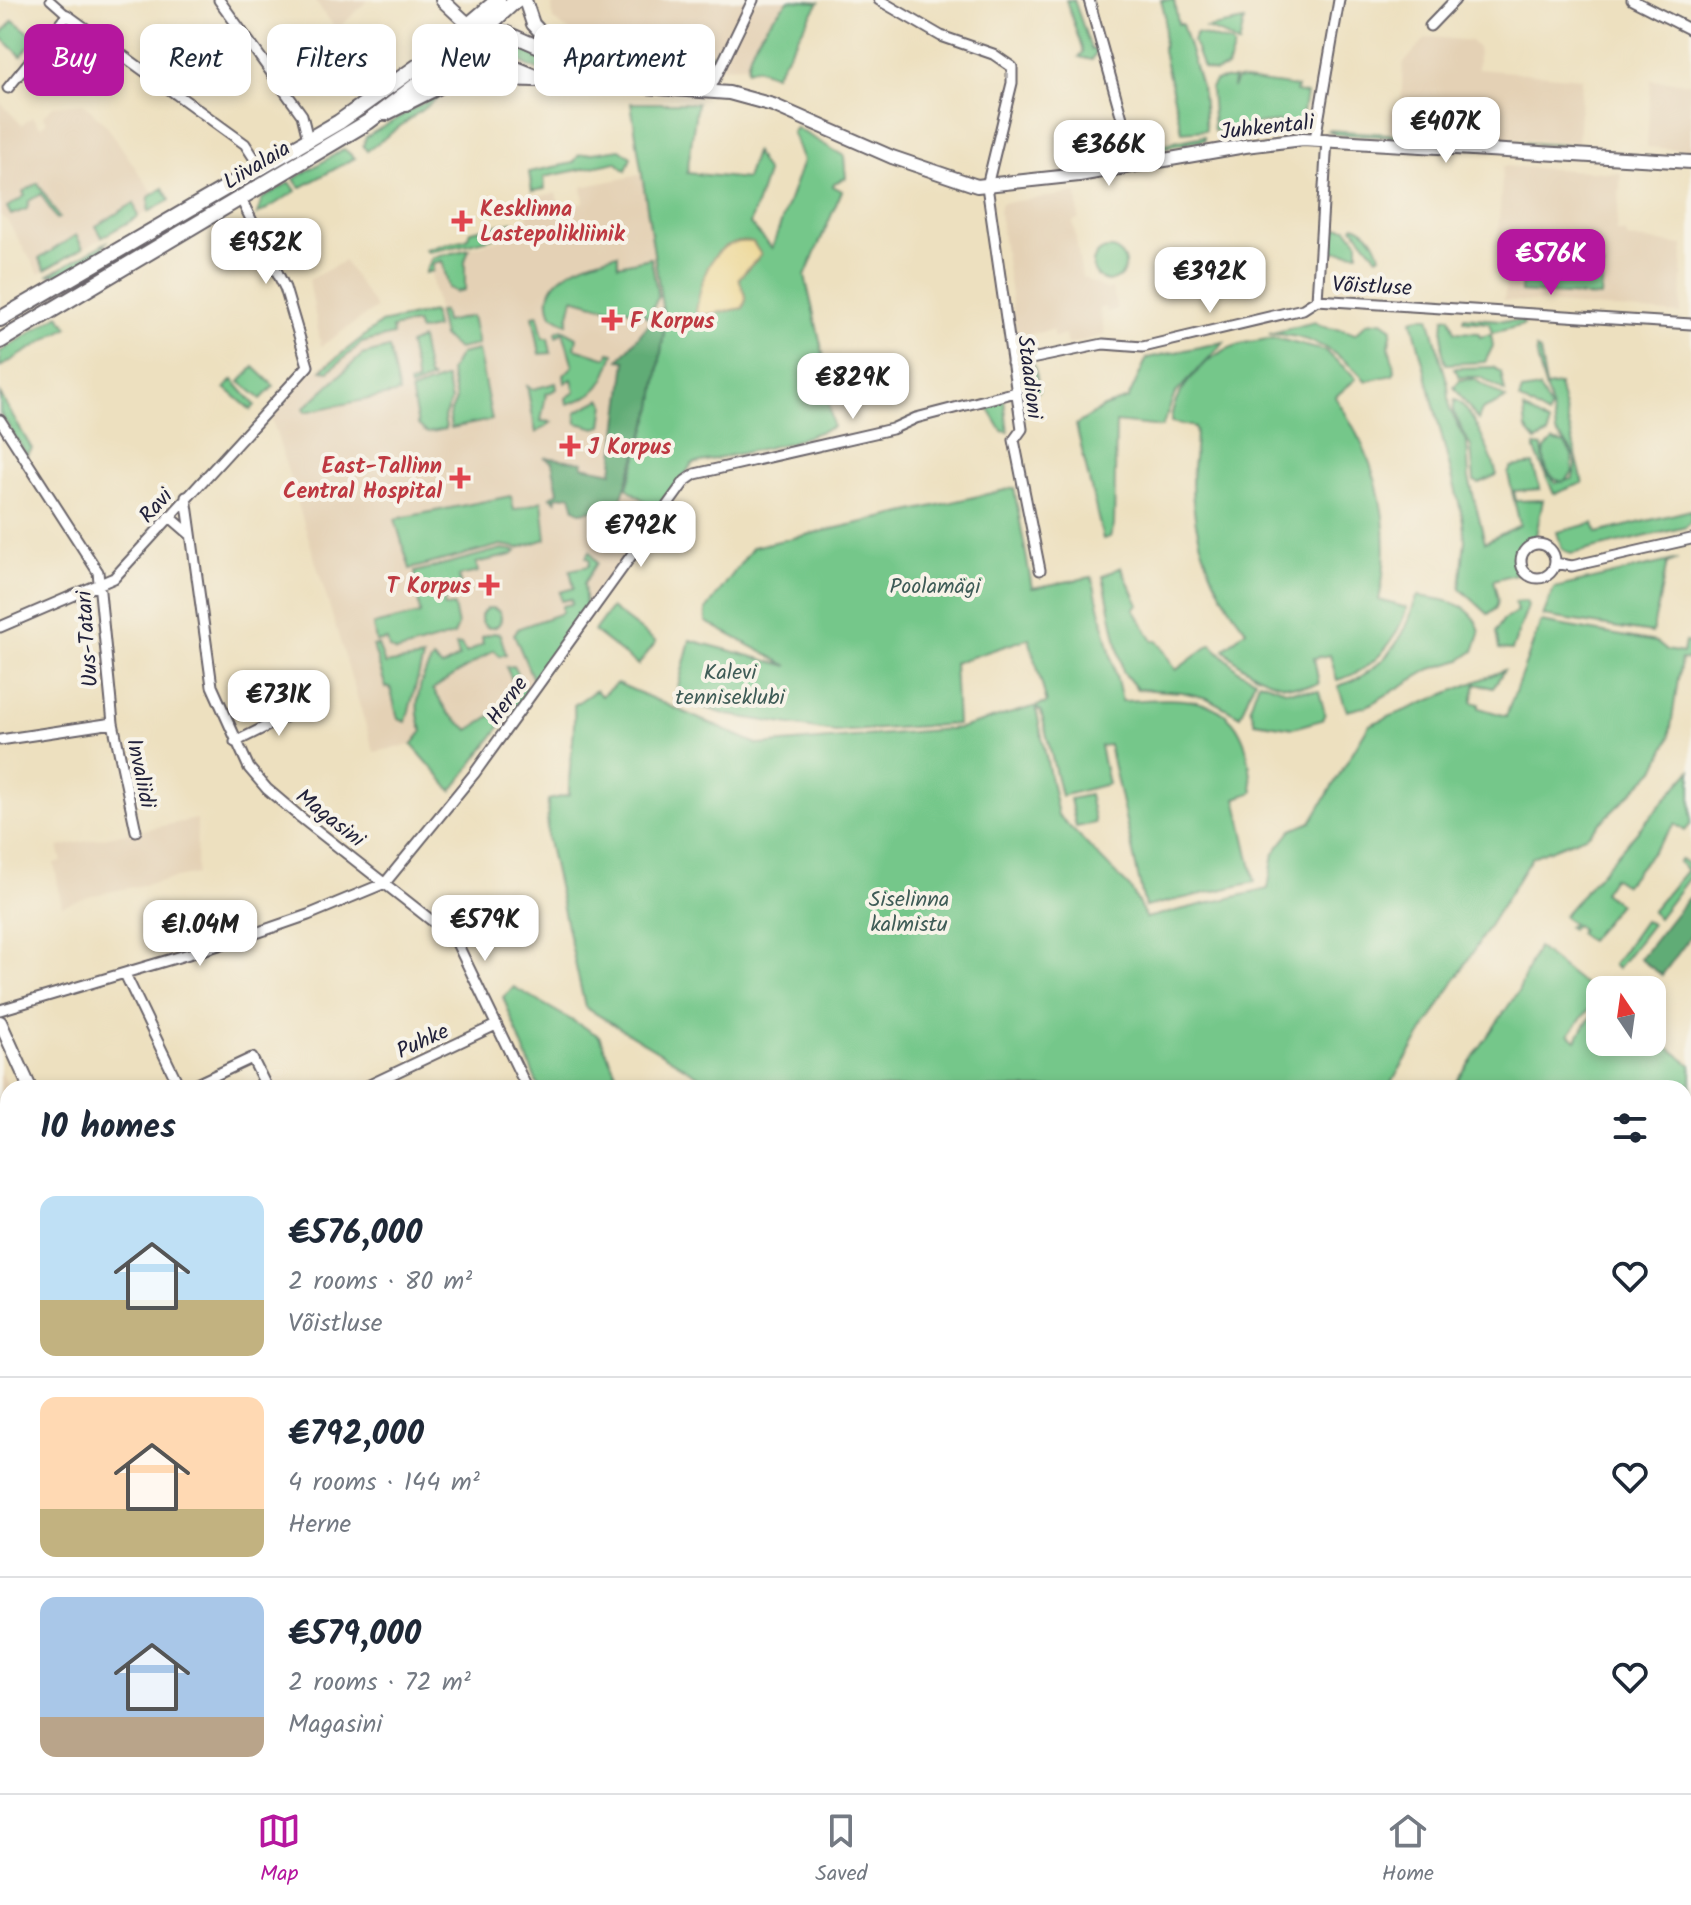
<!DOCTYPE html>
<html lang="en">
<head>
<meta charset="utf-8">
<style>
	:root { --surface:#fff; --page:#f6f6f7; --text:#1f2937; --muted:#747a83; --line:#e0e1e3; --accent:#b5179e }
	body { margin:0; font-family:Kalam,sans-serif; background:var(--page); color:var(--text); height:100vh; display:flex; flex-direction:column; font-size:30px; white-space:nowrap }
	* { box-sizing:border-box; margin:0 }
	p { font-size:26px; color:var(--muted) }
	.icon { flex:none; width:44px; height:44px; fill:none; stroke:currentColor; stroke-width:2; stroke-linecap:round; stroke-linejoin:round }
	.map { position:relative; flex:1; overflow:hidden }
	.details { position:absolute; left:0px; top:1080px; width:1692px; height:714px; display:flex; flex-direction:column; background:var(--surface); border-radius:24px 24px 0 0; box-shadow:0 4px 12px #0003 }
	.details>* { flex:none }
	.banner { position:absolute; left:24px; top:24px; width:800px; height:72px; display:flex; gap:16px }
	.needle { width:52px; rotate:347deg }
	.tools { position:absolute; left:1586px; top:976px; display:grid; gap:16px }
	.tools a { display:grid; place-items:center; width:80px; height:80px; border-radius:16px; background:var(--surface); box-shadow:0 4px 12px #0003; font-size:40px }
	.price { position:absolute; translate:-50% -68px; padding:0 18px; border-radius:16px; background:#fff; color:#222; font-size:26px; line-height:52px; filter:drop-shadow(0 2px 4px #0008) }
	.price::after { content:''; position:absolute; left:50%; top:48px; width:24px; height:18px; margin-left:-12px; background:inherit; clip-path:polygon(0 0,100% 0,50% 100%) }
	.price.current { background:var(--accent); color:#fff }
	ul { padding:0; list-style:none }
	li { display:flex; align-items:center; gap:24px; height:200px; padding:0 40px }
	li+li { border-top:2px solid var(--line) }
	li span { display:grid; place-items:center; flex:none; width:224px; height:160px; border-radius:16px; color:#555 }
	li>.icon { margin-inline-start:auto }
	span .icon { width:96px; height:96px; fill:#fffc; stroke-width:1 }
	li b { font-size:34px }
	h2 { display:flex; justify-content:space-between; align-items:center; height:96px; padding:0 40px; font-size:34px }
	.pill { padding:0 28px; border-radius:16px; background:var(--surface); box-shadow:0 4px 12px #0003; font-size:28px; line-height:72px }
	.pill.current { background:var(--accent); color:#fff }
	.tab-bar { display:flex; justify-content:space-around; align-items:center; height:112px; border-top:2px solid var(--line); background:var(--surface); font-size:22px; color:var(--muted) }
	.tab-bar a { display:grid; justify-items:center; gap:4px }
	.tab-bar .current { color:var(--accent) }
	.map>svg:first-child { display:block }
</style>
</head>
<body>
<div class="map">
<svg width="1691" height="1793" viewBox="0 0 1691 1793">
	<rect width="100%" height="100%" fill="#f7f3e8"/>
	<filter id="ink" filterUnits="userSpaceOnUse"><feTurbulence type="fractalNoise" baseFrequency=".0125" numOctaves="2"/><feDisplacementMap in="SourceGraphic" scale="16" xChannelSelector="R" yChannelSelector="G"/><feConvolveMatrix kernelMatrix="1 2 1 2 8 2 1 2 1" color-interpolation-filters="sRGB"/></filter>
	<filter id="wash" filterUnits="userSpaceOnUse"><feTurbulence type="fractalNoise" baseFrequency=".006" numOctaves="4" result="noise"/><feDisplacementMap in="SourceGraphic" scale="32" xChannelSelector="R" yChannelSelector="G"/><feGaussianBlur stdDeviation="1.8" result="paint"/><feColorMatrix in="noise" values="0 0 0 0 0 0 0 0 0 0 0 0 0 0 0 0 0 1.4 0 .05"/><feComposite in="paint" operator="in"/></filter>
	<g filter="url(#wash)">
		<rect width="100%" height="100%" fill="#ede0bf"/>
		<path fill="#e4d1b5" d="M314,0H368L337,30Z
			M558,0H796L751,66L697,67L612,59L553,20L552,6Z
			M1433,37L1471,41L1478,48V69L1582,78L1578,143L1389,130L1391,109L1401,110L1403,64L1425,39Z
			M1651,80L1691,83V150L1647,147Z
			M0,102L22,125L32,117L41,127L47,121L43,116L53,106L83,103L106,125L157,199L152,202L155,208L39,274L7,220L0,215Z
			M1503,166L1621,173L1616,232L1626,233L1627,238L1683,245L1681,314L1504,300L1508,263L1496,261Z
			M643,174L665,325L653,407L627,487L659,512L452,791L412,745L374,752L270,413L307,377L381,323L438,311L428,259L512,236L527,219L529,198L556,193L560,207L584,202L582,187Z
			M1077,193L1079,219L1073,221L1082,277L1106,290L1112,289L1117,310L1107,312L1105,307L1099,308L1105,335L1067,345L1065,335L1054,338L1052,330L1017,337L999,211L1001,203Z
			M344,261L376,308L321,346L309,280Z
			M197,819L196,874L94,895L62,906L54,863L62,862L58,847Z
			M0,1069L9,1088L8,1353L0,1341Z
			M393,1786H453L457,1793H379Z
			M843,1786H1309L1301,1793H829Z
			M1397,1786H1483L1480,1793H1390Z"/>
		<path fill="#75c78a" stroke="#4c7462" stroke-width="2" d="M789,0L819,2L775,75L756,68L747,70C748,43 771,19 789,0Z
			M1066,0H1074L1091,49L1097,51L1092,60L1079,57L1083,52Z
			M1161,0H1174L1178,24H1182L1203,93L1206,130L1182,132L1163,51L1165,16Z
			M13,20L36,38L21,56L0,36Z
			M1244,21L1239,45L1222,34L1206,28Z
			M1196,33L1231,43L1234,47L1227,68L1214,72L1203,68L1193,41Z
			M505,39L586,77C551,78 524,69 499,45Z
			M682,40L714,55L701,69H689Z
			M1223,79H1234L1233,88L1237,79L1297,87L1296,92L1306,94L1301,124L1281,125L1280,122L1256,124L1255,128L1214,131L1211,88L1215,81Z
			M459,82L367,151L363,146L366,137Z
			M631,103H697L687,173L746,179L755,152L767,173L750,224L772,248L803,161L792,132L796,128L844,156L846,178L834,183L833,186L842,191L805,276L832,392L828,396L833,427L788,443L692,464L659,512L627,488L653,407L665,325Z
			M1327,130L1578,146L1335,134Z
			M1204,136L1205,140L1144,151L1139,149Z
			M344,149L355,158L300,188L294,179Z
			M620,149L631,157L626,171L616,162L544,177L545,189L532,191L529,172L573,163L579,155Z
			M290,182L296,191L257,215L262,199Z
			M38,183L59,218L56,219L41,194L29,201L27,209L11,215L7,207L25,196L23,192Z
			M163,188L170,200L148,212L149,197Z
			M134,203L138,217L102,237L96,226Z
			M513,222L514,228C489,243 456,246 428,252L425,249L467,239L470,231Z
			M1355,225C1370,232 1375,240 1380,255L1377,257L1353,227Z
			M1331,228H1347L1358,242V253L1330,251Z
			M76,235L83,248L45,270L39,259Z
			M107,242C100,256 65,277 49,275Z
			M469,249L465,261V290L456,292L449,288L442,261L433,263V271L425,273L432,258Z
			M1093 265a16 16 0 1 1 32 0a16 16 0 1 1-32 0Z
			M618,254V265L651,258L658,297L648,318L642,312L616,307L615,310L573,298L567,324L552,315C535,276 590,260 618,254Z
			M1523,261L1603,266L1601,297L1521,292Z
			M443,311L445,322L472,316L478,345L458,349L443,337L438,312Z
			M433,312L436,328L419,331L416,323L392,328L393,335L362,343L329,371L321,370L381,323Z
			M59,315L68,327L0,367V352Z
			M538,315L543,338H548L551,353L540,354L533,316Z
			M1419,317H1429L1448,385L1450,410L1467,443L1469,478L1485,542L1520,525L1508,474L1511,467L1533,464L1540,489L1514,491L1516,501L1543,500L1536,535L1517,556L1519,573L1493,580C1496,593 1504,607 1488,614L1460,588L1465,540L1462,515L1412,320Z
			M1450,317L1455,332L1478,333L1480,337L1491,334L1493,346L1485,362L1446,364L1442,349L1444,318Z
			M1464,317L1523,322L1524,325L1492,333L1489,323L1464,321Z
			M1382,321L1392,328L1389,346L1395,371L1393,375L1366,381C1340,352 1309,334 1269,334L1314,322C1326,331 1341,327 1355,334L1367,323Z
			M562,329L577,337L575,348L607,358L609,352L614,353C606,381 598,397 567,404L566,398L575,392L572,379L565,383L564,375L573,366L563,332L556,337V332Z
			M1275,338L1325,351L1354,376L1356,379L1335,397C1378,459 1395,525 1379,600L1407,608C1396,642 1373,671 1337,680L1330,655L1314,658L1319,684C1285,693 1246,675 1224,649L1246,630C1212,588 1192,536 1192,482C1192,464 1198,443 1195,427L1171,422C1171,396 1202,360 1227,349C1242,342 1259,340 1275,338Z
			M421,339L428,376L432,379L410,388L409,384L417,382L409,344Z
			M1224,342L1175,394L1162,427L1116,422L1114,526L1110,537L1103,539L1076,425L1104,407L1128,399L1147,358Z
			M389,348L399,393L305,412L303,409L362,355Z
			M1536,349L1540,351L1546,387L1559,385L1583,483L1554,494L1535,450V446L1542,447L1545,471L1556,483L1572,479C1583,457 1569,447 1556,433C1554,405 1539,378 1536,349Z
			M478,350L492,420L451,428L449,416L456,400L450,371L460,354Z
			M1034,365L1040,390L1035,394L1030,382L1021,383L1025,369Z
			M254,367L274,386L261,399L240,382Z
			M1493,367L1501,372L1505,392L1480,377H1460L1454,368Z
			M446,378L451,401L444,417L446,429L427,433L418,425L411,391Z
			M1474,379L1506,399L1482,410L1478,420L1454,387L1460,380Z
			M233,380L255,405L251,410L225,388Z
			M556,383L557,389L546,394L541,421L552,422L536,433L527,386L533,389Z
			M1539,388L1550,409L1548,416L1519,399L1522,391Z
			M0,394L32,449L27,455L0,413Z
			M601,399L605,404L602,426L596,428L577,423L576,412Z
			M1004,399L1008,432L1002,431L985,403Z
			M1455,400C1469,403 1493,459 1497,475L1479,483L1474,481L1471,447L1453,411Z
			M1524,409L1549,424L1548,435L1536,441L1526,429Z
			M1553,441L1565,444L1572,455L1573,472L1563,482C1547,478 1542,464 1545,449Z
			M1014,488L1032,588L1092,577L1122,701C1161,700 1219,690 1240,733C1250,752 1250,772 1253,792L1236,798L1255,882L1145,907L1109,745L1100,746L1108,784L1061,796L1041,711L1036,708L1058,815L1131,889L1146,918L1268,889L1274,853L1292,830L1311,822L1369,725L1504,670L1493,688L1476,684L1472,702L1479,704V708L1506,716L1541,622L1656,642L1666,650L1683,653L1685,642L1691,643V660L1681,659L1669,740L1655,770L1588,835L1532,857L1388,1088H719L585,1007L547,837L548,800L569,795C568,763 576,739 574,705L596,690L601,696L617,683L759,745L960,728L1047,703L1029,638L954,663L957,724L835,732L728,715L675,698L690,640L788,666L706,622V610L753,547Z
			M511,496L514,510L542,501L546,539L519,548L501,545L410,569L395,519Z
			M1691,510V521L1686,527L1571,554L1562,549L1557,532L1594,523L1597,533Z
			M502,549L517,551L512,555L476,563L478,572L459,576L461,589L452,591L444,602L445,607L454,606L458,626L454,635L396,652L389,648L387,640L376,642L373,625L420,614L415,572Z
			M590,551L597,563L584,583L586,610L534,682L514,634L519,628L562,613V606L572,604L571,599L561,601L560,592L574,588L570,570L589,566L590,559L586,557Z
			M1678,559L1667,563L1652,633L1543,616L1554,588Z
			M1121,567L1139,605L1134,609L1153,641L1157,640L1176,670L1211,644L1240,672L1255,679L1240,716L1207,698L1182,692L1137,689L1123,672L1103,576Z
			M1418,596C1445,599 1476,604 1480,634L1474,651L1461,660L1431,669L1367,706L1347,711L1338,686C1369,678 1394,653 1407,625C1411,615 1413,604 1418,596Z
			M1526,601L1528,606L1512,650L1499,649L1496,632L1503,620L1517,612L1515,602Z
			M481 618a10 10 0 1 1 20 0a10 10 0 1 1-20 0Z
			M611,608L656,642L638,665L594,631Z
			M493,633L500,634L506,654L500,656L494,650L433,689L448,713L469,730L508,704L505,697L517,690L506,667L513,666L527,691L452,791L412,745L423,731C412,710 419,678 433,659L442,667L459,657L456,645H461L466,653L483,644L482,637Z
			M378,645L385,664L423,658L406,722L398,719L390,687L386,688L373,646Z
			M1259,681L1286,690L1319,691L1325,714L1322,720L1293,728L1255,722L1250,707Z
			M1691,770V824L1685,831L1675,824L1625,885L1613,877L1603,892L1619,904L1589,941L1578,933L1581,929L1575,925L1571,929L1568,927L1572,924L1563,916Z
			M1089,795L1095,823L1076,827L1070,799Z
			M1681,859L1691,866V875L1658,918L1651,912L1687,870L1678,862Z
			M1644,921L1652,924L1617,969L1613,965Z
			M1537,947L1596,994L1597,999L1569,1034L1576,1040L1600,1002V1042H1652V1035L1691,1065V1087L1687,1084L1684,1088H1452L1518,992Z
			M514,987L599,1036L623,1088H539L503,997Z
			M1684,1101L1691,1106V1229L1684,1232Z
			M1691,1312V1478L1684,1484V1314Z
			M1691,1589V1711L1684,1731V1599Z
			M33,1786H177L180,1793H37Z
			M1592,1786H1663L1660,1793H1589Z"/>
		<path fill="#60ac76" stroke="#416758" stroke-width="2" d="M662,308L665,325L653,407L620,502L612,504V508L580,512L575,509L571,495L555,497L556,501L550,497L558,492L552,462L544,457L583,462L582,466L612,472L626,361L619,360Z
			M1688,898L1691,901V936L1662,975L1640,959Z
			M1605,1786H1640L1638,1793H1601Z"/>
		<path fill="#eeda9e" stroke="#887e6c" stroke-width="2" d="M753,242L761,255L739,278L746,299L743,308L700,316L696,311C702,278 710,237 753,242Z"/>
	</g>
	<g filter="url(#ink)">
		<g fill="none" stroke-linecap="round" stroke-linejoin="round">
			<g stroke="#696469" stroke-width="11">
				<path id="pedestrian" d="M50,0L67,15"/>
			</g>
			<g stroke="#696469" stroke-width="13">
				<path id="minor" d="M219,0L302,115L308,139
					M879,0L941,36L993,54L1012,67V83L987,186L1022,429L1014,440L1040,570
					M1089,0L1135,165
					M1632,0L1691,30
					M1430,26L1455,0
					M8,88L67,15L245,144L260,167
					M709,91L753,0
					M1315,139L1339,0
					M1317,300L1327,139
					M1012,363L1103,344L1143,347L1303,309L1317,300L1691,324
					M0,420L98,572L113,723L0,740
					M186,497L212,686L249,768L267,789L300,817L455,939L527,1088
					M169,516L191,535
					M1521 561a17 17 0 1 1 34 0a17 17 0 1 1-34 0Z
					M1555,563L1572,566L1691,539
					M0,627L114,578L308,366L285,288L241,199
					M113,723L136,831
					M235,742L309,705
					M125,974L180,1088
					M0,1010L236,940L308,915L385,883L474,774L685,481L695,474L892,429L916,418L1016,392
					M188,1088L252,1058L267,1088
					M363,1088L496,1025
					M0,1363L4,1371
					M0,1401L8,1398
					M0,1730V1738
					M0,1754L8,1769
					M17,1786L21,1793
					M191,1786L194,1793
					M903,1786L907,1793
					M924,1786L927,1793
					M534,1793L547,1786
					M1262,1793L1270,1786"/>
			</g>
			<g stroke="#696469" stroke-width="16">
				<path id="tertiary" d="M442,0L514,67L546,80L729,93L773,105L892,157L977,186L1079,175L1245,146L1303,139L1691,162
					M525,0L533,24L556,49
					M482,32H505L624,84
					M386,114L458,78L535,80
					M0,1022L30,1088
					M1684,1552L1691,1545
					M351,1786L355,1793
					M1382,1793L1389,1786
					M1533,1793L1537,1786"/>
			</g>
			<g stroke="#696469" stroke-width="18">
				<path id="secondary" d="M1684,1269L1691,1267
					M1684,1283L1691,1281
					M1684,1301L1691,1299
					M765,1793L777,1786"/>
			</g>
			<g stroke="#696469" stroke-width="18">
				<path id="primary" d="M0,319L339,122L432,56L498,0
					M0,341L368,122L461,51L516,0
					M1684,1582L1691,1573
					M1578,1793L1581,1786"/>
			</g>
			<g stroke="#696469" stroke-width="20">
				<path id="trunk" d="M1684,1755L1691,1736
					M1668,1793L1671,1786
					M1690,1793L1691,1790"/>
			</g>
			<use href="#pedestrian" stroke="#fff" stroke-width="7"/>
			<use href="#minor" stroke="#fff" stroke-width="9"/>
			<use href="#tertiary" stroke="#fff" stroke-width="12"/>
			<use href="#secondary" stroke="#fff" stroke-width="14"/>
			<use href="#primary" stroke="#fff" stroke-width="14"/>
			<use href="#trunk" stroke="#fff" stroke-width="16"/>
			<path stroke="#22223b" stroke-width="3" d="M1684,1489L1691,1483
				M1684,1518L1691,1511
				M1332,1793L1340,1786
				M1496,1793L1500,1786"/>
		</g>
	</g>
	<g fill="#e0444e" stroke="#f7f3e8" stroke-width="3">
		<path d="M458 209h8v8h8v8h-8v8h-8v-8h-8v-8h8z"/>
		<path d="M608 308h8v8h8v8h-8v8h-8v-8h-8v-8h8z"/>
		<path d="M566 434h8v8h8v8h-8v8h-8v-8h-8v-8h8z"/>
		<path d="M456 466h8v8h8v8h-8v8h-8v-8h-8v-8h8z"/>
		<path d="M485 573h8v8h8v8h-8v8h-8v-8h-8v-8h8z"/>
	</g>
	<g text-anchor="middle" stroke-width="8" stroke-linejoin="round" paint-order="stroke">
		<g font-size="22" fill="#22223b" stroke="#f7f3e8">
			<text transform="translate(1267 126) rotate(-6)" y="8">Juhkentali</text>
			<text transform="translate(256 164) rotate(-31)" y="8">Liivalaia</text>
			<text transform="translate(1372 285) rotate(3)" y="8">Võistluse</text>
			<text transform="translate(1031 377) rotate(83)" y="8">Staadioni</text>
			<text transform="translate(155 505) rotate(-48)" y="8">Ravi</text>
			<text transform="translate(86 639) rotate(-94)" y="8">Uus-Tatari</text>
			<text transform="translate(506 700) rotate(-54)" y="8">Herne</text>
			<text transform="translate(142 773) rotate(78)" y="8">Invaliidi</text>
			<text transform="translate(331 817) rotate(38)" y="8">Magasini</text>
			<text transform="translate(422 1040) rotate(-25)" y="8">Puhke</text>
		</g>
		<g font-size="22" font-weight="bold" fill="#be3a42" stroke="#f7f3e8" text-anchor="start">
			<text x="480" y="216">Kesklinna<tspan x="480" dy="25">Lastepolikliinik</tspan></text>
			<text x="630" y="328">F Korpus</text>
			<text x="588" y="454">J Korpus</text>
			<text x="442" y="473" text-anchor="end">East-Tallinn<tspan x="442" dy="25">Central Hospital</tspan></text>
			<text x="471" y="593" text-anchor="end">T Korpus</text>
		</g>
		<g font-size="22" fill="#3f5c57" stroke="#f7f3e8">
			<text x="935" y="593">Poolamägi</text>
			<text x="730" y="679">Kalevi<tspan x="730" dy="25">tenniseklubi</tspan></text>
			<text x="909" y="906">Siselinna<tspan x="909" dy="25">kalmistu</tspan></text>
		</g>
	</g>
</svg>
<div class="tools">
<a><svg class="needle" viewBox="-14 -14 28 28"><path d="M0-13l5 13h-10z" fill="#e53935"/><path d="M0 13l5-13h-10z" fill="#747a83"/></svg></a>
</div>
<b class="price" style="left:1446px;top:165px">€407K</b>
<b class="price" style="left:1109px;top:188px">€366K</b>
<b class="price" style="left:266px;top:286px">€952K</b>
<b class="price current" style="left:1551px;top:297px">€576K</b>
<b class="price" style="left:1210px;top:315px">€392K</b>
<b class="price" style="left:853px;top:421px">€829K</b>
<b class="price" style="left:641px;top:569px">€792K</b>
<b class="price" style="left:279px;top:738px">€731K</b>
<b class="price" style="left:485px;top:963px">€579K</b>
<b class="price" style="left:200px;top:968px">€1.04M</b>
<div class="banner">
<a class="pill current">Buy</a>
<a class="pill">Rent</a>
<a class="pill">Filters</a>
<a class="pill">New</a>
<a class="pill">Apartment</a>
</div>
<section class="details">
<h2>10 homes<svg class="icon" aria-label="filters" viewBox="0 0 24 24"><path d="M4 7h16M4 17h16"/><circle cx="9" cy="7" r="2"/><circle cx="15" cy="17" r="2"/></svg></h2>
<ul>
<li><span style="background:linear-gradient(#bfe0f5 65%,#c2b280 0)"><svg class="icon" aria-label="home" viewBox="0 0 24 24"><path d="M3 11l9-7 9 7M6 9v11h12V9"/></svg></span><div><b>€576,000</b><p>2 rooms · 80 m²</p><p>Võistluse</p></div><svg class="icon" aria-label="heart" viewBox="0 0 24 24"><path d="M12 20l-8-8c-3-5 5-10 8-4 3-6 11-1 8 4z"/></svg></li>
<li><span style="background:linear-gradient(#ffd9b3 70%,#c2b280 0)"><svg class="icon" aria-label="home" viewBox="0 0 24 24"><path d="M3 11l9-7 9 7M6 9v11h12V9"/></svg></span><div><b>€792,000</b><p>4 rooms · 144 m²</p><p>Herne</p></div><svg class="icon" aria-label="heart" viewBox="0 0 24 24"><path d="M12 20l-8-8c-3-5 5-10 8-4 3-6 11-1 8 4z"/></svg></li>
<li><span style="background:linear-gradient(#a9c7e8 75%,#b9a48a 0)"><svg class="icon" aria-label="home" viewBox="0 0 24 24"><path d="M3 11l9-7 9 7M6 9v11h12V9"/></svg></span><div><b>€579,000</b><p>2 rooms · 72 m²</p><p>Magasini</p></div><svg class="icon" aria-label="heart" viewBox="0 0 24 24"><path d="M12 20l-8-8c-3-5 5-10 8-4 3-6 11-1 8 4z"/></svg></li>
</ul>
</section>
</div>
<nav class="tab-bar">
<a class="current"><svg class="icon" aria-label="map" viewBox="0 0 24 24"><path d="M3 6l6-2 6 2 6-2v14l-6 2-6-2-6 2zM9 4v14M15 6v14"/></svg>Map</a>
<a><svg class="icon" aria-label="saved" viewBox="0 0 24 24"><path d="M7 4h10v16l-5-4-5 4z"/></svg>Saved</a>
<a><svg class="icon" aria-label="home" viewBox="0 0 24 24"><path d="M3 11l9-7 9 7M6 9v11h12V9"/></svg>Home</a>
</nav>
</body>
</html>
